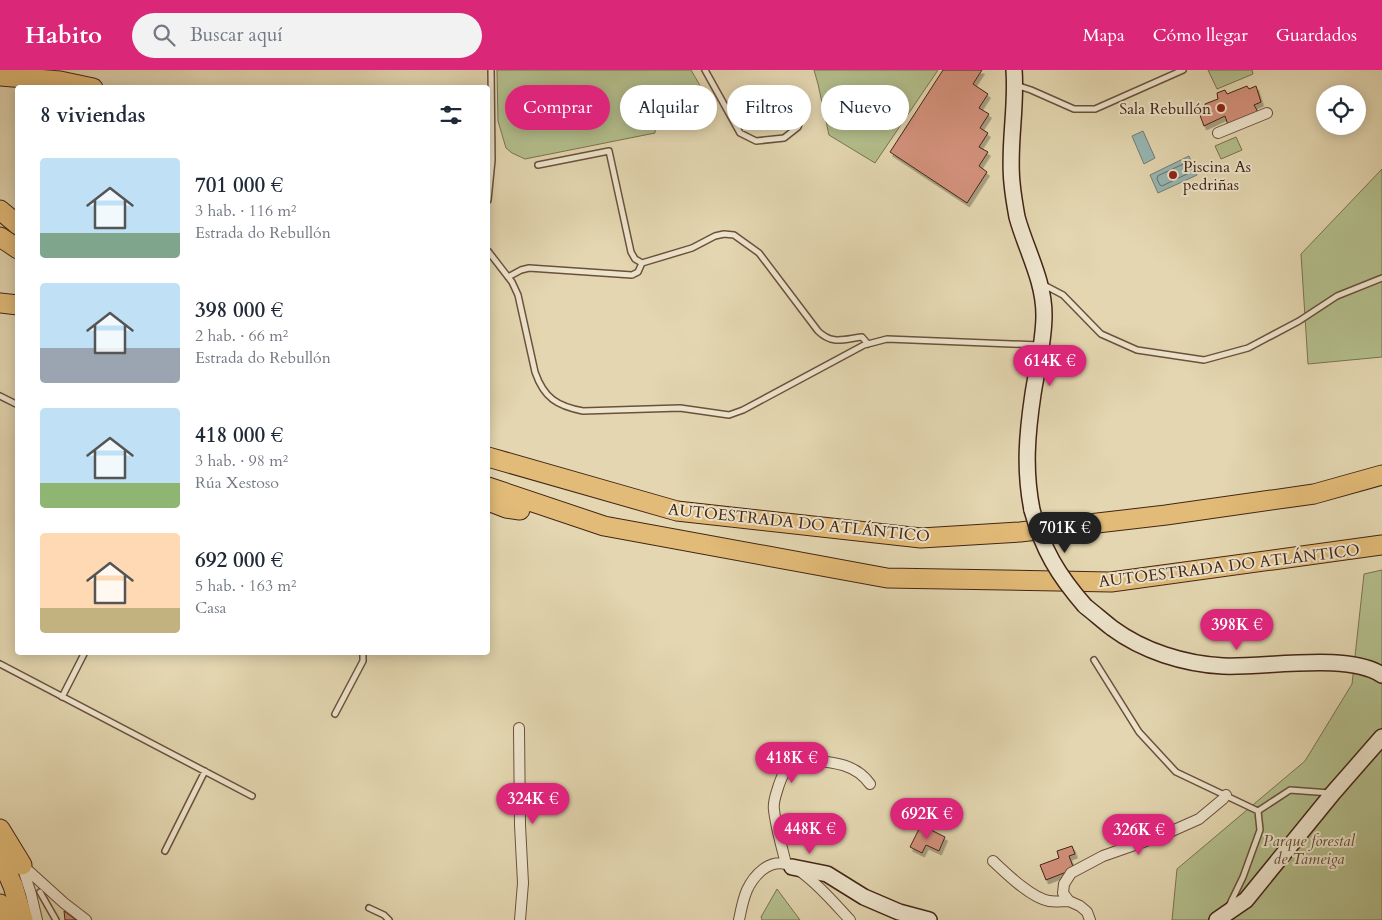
<!DOCTYPE html>
<html lang="es">
<head>
<meta charset="utf-8">
<style>
	:root { --surface:#fff; --page:#f2f2f3; --text:#1f2937; --muted:#747a83; --accent:#db2777 }
	body { margin:0; font-family:Cardo,serif; background:var(--page); color:var(--text); height:100vh; display:flex; flex-direction:column; font-size:19px; white-space:nowrap }
	* { box-sizing:border-box; margin:0 }
	p { font-size:16px; color:var(--muted) }
	.icon { flex:none; width:28px; height:28px; fill:none; stroke:currentColor; stroke-width:2; stroke-linecap:round; stroke-linejoin:round }
	.map { position:relative; flex:1; overflow:hidden }
	.details { position:absolute; left:15px; top:15px; width:475px; height:570px; display:flex; flex-direction:column; background:var(--surface); border-radius:5px; box-shadow:0 2px 12px #0003 }
	.details>* { flex:none }
	.hud { position:absolute; left:505px; top:15px; width:475px; height:45px; display:flex; gap:10px }
	.fabs { position:absolute; left:1316px; top:15px; display:grid; gap:10px }
	.fabs a { display:grid; place-items:center; width:50px; height:50px; border-radius:50%; background:var(--surface); box-shadow:0 2px 12px #0003; font-size:25px }
	.price { position:absolute; translate:-50% -42px; padding:0 11px; border-radius:18px; background:var(--accent); color:#fff; font-size:16px; line-height:32px; filter:drop-shadow(0 1px 2px #0008) }
	.price::after { content:''; position:absolute; left:50%; top:30px; width:15px; height:11px; margin-left:-8px; background:inherit; clip-path:polygon(0 0,100% 0,50% 100%) }
	.price.selected { background:#222; color:#fff }
	ul { padding:0; list-style:none }
	li { display:flex; align-items:center; gap:15px; height:125px; padding:0 25px }
	li span { display:grid; place-items:center; flex:none; width:140px; height:100px; border-radius:5px; color:#555 }
	li>.icon { margin-inline-start:auto }
	span .icon { width:60px; height:60px; fill:#fffc; stroke-width:1 }
	li b { font-size:21px }
	h2 { display:flex; justify-content:space-between; align-items:center; height:60px; padding:0 25px; font-size:21px }
	.pill { padding:0 18px; border-radius:22px; background:var(--surface); box-shadow:0 2px 12px #0003; font-size:18px; line-height:45px }
	.pill.selected { background:var(--accent); color:#fff }
	header { display:flex; align-items:center; gap:30px; box-sizing:border-box; height:70px; padding:0 25px; background:var(--accent); color:#fff }
	header strong { font-size:24px }
	nav { display:flex; gap:28px; margin-inline-start:auto; font-size:18px }
	.search { width:350px; height:45px; background:var(--page); display:flex; align-items:center; gap:12px; box-sizing:border-box; padding:0 18px; border-radius:28px; color:var(--muted); font-size:19px }
	.map>svg:first-child { display:block }
</style>
</head>
<body>
<header>
<strong>Habito</strong>
<div class="search"><svg class="icon" aria-label="search" viewBox="0 0 24 24"><circle cx="10" cy="10" r="6"/><path d="M15 15l6 6"/></svg>Buscar aquí</div>
<nav><a>Mapa</a><a>Cómo llegar</a><a>Guardados</a></nav>
</header>
<div class="map">
<svg width="1382" height="850" viewBox="0 0 1382 850">
	<defs>
		<filter id="shadow"><feDropShadow dx="2.5" dy="4" stdDeviation="0" flood-color="#0004"/></filter>
	</defs>
	<rect width="100%" height="100%" fill="#e3d6b0"/>
	<filter id="stains"><feTurbulence type="fractalNoise" baseFrequency=".004" numOctaves="4"/><feColorMatrix values="0 0 0 0 .2 0 0 0 0 .09 0 0 0 0 .02 0 0 0 .5 -.17"/></filter>
	<radialGradient id="worn" r=".72"><stop offset=".6" stop-color="#630" stop-opacity="0"/><stop offset="1" stop-color="#630" stop-opacity=".3"/></radialGradient>
	<path fill="#b3be8c" stroke="#7b7251" d="M497,0H691L702,19L657,33L655,63L525,89L512,83L506,78L498,51Z
		M814,0H938L875,93L829,65L818,14Z
		M1208,0H1252L1253,4L1217,19Z
		M1236,67L1242,80L1221,89L1215,76Z
		M1382,99V287L1308,294L1301,184Z
		M1382,500V850H1172L1177,799L1305,691L1352,614L1364,504Z
		M777,819L800,850H762L761,847Z"/>
	<path fill="#97b7b4" stroke="#757d75" d="M1143,61L1155,88L1144,94L1132,66Z
		M1189,86L1197,105L1158,123L1150,105Z"/>
	<g fill="none" stroke-linecap="round" stroke-linejoin="round">
		<path stroke="#6d6e65" stroke-width="1" d="M1184,94L1187,95L1189,101V103L1162,116L1160,115L1157,109L1158,106Z"/>
	</g>
	<path fill="#d3917b" stroke="#432516" filter="url(#shadow)" d="M943,0H982L973,14L988,24L979,38L989,44L980,58L988,63L979,77L988,82L979,96L987,102L967,133L890,82Z
		M1247,16L1249,19L1256,16L1261,32L1254,35L1258,42L1228,55L1225,46L1204,56L1198,40L1205,37V34L1218,29L1217,23L1225,20L1227,24Z
		M921,755L945,767L939,781L926,775L922,783L910,777Z
		M1072,776L1075,784L1069,786L1074,799L1046,810L1040,795L1059,788L1057,781Z
		M64,841L76,850H65Z"/>
	<g fill="none" stroke-linecap="round" stroke-linejoin="round">
		<g stroke="#6b513c" stroke-width="8">
			<path id="lane" d="M705,0L740,63L756,71L784,68L798,57L804,39
				M1016,15L1031,20L1074,39H1095L1183,0
				M538,95L609,81L631,182L635,189L642,193L692,178L715,166L724,164L734,165L759,183L818,261C832,275 844,269 862,267L868,274
				M488,130L492,90L491,0
				M488,181L512,212L518,225L535,302C544,328 557,336 583,341L680,338L729,345L743,340L864,275L887,269L1039,275
				M508,207L521,200L529,198L632,205L638,202L642,193
				M1042,214L1063,225L1101,264L1137,280L1204,290L1248,278L1299,251L1337,226L1382,208
				M0,326L18,335
				M1094,590L1139,662L1176,702L1258,741
				M0,594L252,726
				M62,627L85,582
				M335,644L363,591V582
				M1258,741L1290,720L1330,723
				M165,781L205,701
				M40,822L56,850
				M1229,836L1243,807L1260,760L1258,741
				M369,838L384,845L389,850"/>
		</g>
		<g stroke="#6b513c" stroke-width="12">
			<path id="street" d="M1218,63L1267,43
				M519,658L520,755L523,813L520,850
				M993,791C1006,803 1031,828 1049,831C1055,832 1062,831 1069,831
				M786,794C782,777 776,758 774,740C773,734 775,727 777,721C781,707 786,694 802,689C826,692 854,691 870,714
				M22,795L64,833L86,850
				M22,796L31,824L37,850
				M739,850C741,840 743,829 747,820C754,805 768,790 786,794C805,799 836,835 850,850
				M1090,850L1087,842L1080,836L1069,831L1063,823L1064,814L1071,803L1103,786L1163,765L1199,749L1223,729L1226,725"/>
		</g>
		<g stroke="#432516" stroke-width="18">
			<path id="secondary" d="M1014,0C1017,38 1008,76 1012,113C1013,124 1015,136 1017,147C1026,180 1044,210 1044,245C1044,272 1037,298 1033,324C1027,364 1024,400 1032,440
				M1085,536C1094,543 1103,551 1112,558C1143,581 1184,594 1223,596C1265,598 1348,582 1382,605
				M792,797L827,804L864,827L899,842L929,850
				M1217,850L1246,830L1333,723L1382,667"/>
		</g>
		<g stroke="#432516" stroke-width="21">
			<path id="highway" d="M0,6L60,11L93,18
				M0,140L18,155
				M0,167L18,179
				M0,233L18,235
				M488,387L677,441L921,468L1020,462L1166,445L1314,424L1382,405
				M488,417L604,456L887,508L1111,512L1382,475
				M488,431L506,438L520,440
				M0,759L22,795
				M0,786L13,816L23,850
				M0,834L5,850"/>
		</g>
		<use href="#lane" stroke="#ede4cc" stroke-width="5"/>
		<use href="#street" stroke="#ede4cc" stroke-width="10"/>
		<use href="#secondary" stroke="#ede4cc" stroke-width="15"/>
		<use href="#highway" stroke="#e2bb78" stroke-width="19"/>
		<g stroke="#432516" stroke-width="18" stroke-linecap="butt">
			<path id="secondary-bridge" d="M1032,440C1043,480 1058,505 1085,536"/>
		</g>
		<use href="#secondary-bridge" stroke="#ede4cc" stroke-width="15"/>
	</g>
	<g fill="#8f2418" stroke="#ede4cc" stroke-width="2">
		<circle cx="1221" cy="38" r="5"/>
		<circle cx="1173" cy="105" r="5"/>
	</g>
	<g text-anchor="middle" stroke-width="4" stroke-linejoin="round" paint-order="stroke">
		<g font-size="16" fill="#432516" stroke="#ede4cc" text-anchor="end">
			<text x="1211" y="44">Sala Rebullón</text>
			<text x="1183" y="102" text-anchor="start">Piscina As<tspan x="1183" dy="18">pedriñas</tspan></text>
		</g>
		<g font-size="16" fill="#432516" stroke="#ede4cc">
			<text transform="translate(799 452) rotate(6)" y="6">AUTOESTRADA DO ATLÁNTICO</text>
			<text transform="translate(1229 495) rotate(-7)" y="6">AUTOESTRADA DO ATLÁNTICO</text>
		</g>
		<g font-size="16" font-style="italic" fill="#5f4b34" stroke="#ede4cc">
			<text x="1309" y="776">Parque forestal<tspan x="1309" dy="18">de Tameiga</tspan></text>
		</g>
	</g>
	<rect width="100%" height="100%" filter="url(#stains)"/>
	<rect width="100%" height="100%" fill="url(#worn)"/>
</svg>
<div class="fabs">
<a><svg class="icon" aria-label="locate" viewBox="0 0 24 24"><circle cx="12" cy="12" r="6"/><path d="M12 2v4M12 18v4M2 12h4M18 12h4"/></svg></a>
</div>
<b class="price" style="left:1050px;top:317px">614K €</b>
<b class="price selected" style="left:1065px;top:484px">701K €</b>
<b class="price" style="left:1237px;top:581px">398K €</b>
<b class="price" style="left:792px;top:714px">418K €</b>
<b class="price" style="left:533px;top:755px">324K €</b>
<b class="price" style="left:927px;top:770px">692K €</b>
<b class="price" style="left:810px;top:785px">448K €</b>
<b class="price" style="left:1139px;top:786px">326K €</b>
<div class="hud">
<a class="pill selected">Comprar</a>
<a class="pill">Alquilar</a>
<a class="pill">Filtros</a>
<a class="pill">Nuevo</a>
</div>
<section class="details">
<h2>8 viviendas<svg class="icon" aria-label="filters" viewBox="0 0 24 24"><path d="M4 7h16M4 17h16"/><circle cx="9" cy="7" r="2"/><circle cx="15" cy="17" r="2"/></svg></h2>
<ul>
<li><span style="background:linear-gradient(#bfe0f5 75%,#7fa58c 0)"><svg class="icon" aria-label="home" viewBox="0 0 24 24"><path d="M3 11l9-7 9 7M6 9v11h12V9"/></svg></span><div><b>701 000 €</b><p>3 hab. · 116 m²</p><p>Estrada do Rebullón</p></div></li>
<li><span style="background:linear-gradient(#bfe0f5 65%,#9aa5b1 0)"><svg class="icon" aria-label="home" viewBox="0 0 24 24"><path d="M3 11l9-7 9 7M6 9v11h12V9"/></svg></span><div><b>398 000 €</b><p>2 hab. · 66 m²</p><p>Estrada do Rebullón</p></div></li>
<li><span style="background:linear-gradient(#bfe0f5 75%,#8fb573 0)"><svg class="icon" aria-label="home" viewBox="0 0 24 24"><path d="M3 11l9-7 9 7M6 9v11h12V9"/></svg></span><div><b>418 000 €</b><p>3 hab. · 98 m²</p><p>Rúa Xestoso</p></div></li>
<li><span style="background:linear-gradient(#ffd9b3 75%,#c2b280 0)"><svg class="icon" aria-label="home" viewBox="0 0 24 24"><path d="M3 11l9-7 9 7M6 9v11h12V9"/></svg></span><div><b>692 000 €</b><p>5 hab. · 163 m²</p><p>Casa</p></div></li>
</ul>
</section>
</div>
</body>
</html>
